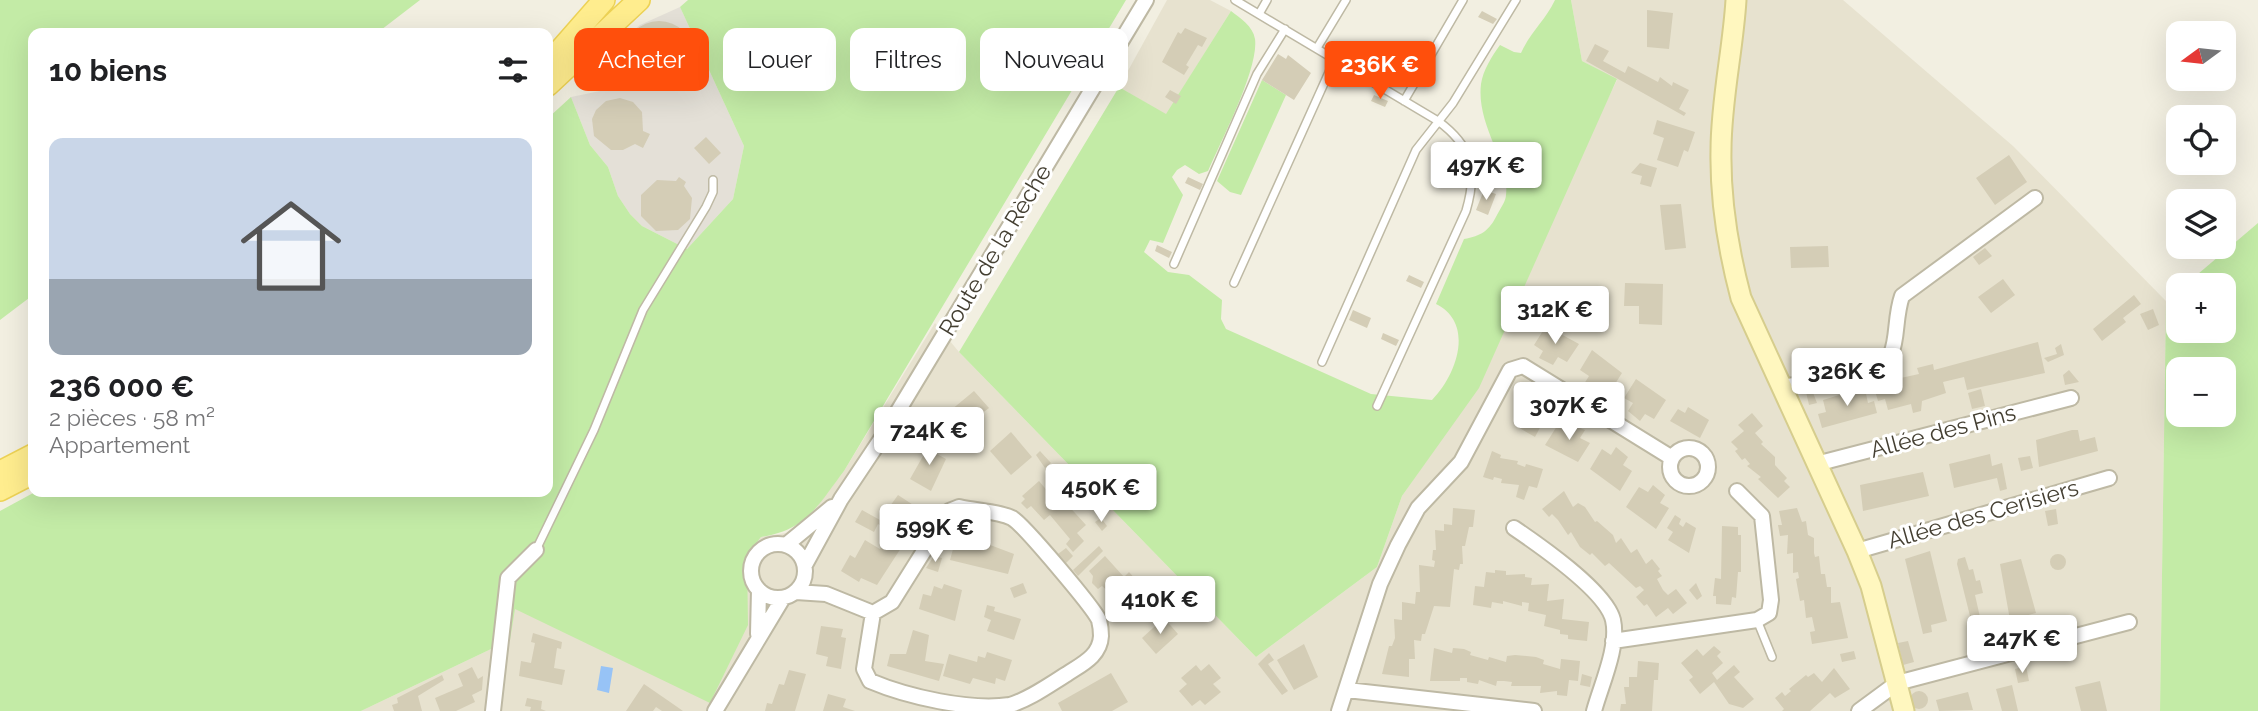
<!DOCTYPE html>
<html lang="fr">
<head>
<meta charset="utf-8">
<style>
	:root { --surface:#fff; --page:#f6f6f6; --text:#202124; --muted:#757577; --accent:#ff4f0c }
	body { margin:0; font-family:Raleway,sans-serif; background:var(--page); color:var(--text); height:100vh; display:flex; flex-direction:column; font-size:26px; white-space:nowrap }
	* { box-sizing:border-box; margin:0 }
	p { font-size:23px; color:var(--muted) }
	.icon { flex:none; width:38px; height:38px; fill:none; stroke:currentColor; stroke-width:2; stroke-linecap:round; stroke-linejoin:round }
	.map { position:relative; flex:1; overflow:hidden }
	.drawer { position:absolute; left:28px; top:28px; width:525px; height:469px; display:flex; flex-direction:column; background:var(--surface); border-radius:14px; box-shadow:0 7px 28px #0002 }
	.drawer>* { flex:none }
	.hud { position:absolute; left:574px; top:28px; width:665px; height:63px; display:flex; gap:14px }
	.needle { width:46px; rotate:255deg }
	.controls { position:absolute; left:2166px; top:21px; display:grid; gap:14px }
	.controls a { display:grid; place-items:center; width:70px; height:70px; border-radius:14px; background:var(--surface); box-shadow:0 7px 28px #0002; font-size:35px }
	.price { position:absolute; translate:-50% -60px; padding:0 16px; border-radius:7px; background:#fff; color:#222; font-size:23px; line-height:46px; filter:drop-shadow(0 2px 4px #0008) }
	.price::after { content:''; position:absolute; left:50%; top:42px; width:21px; height:16px; margin-left:-10px; background:inherit; clip-path:polygon(0 0,100% 0,50% 100%) }
	.price.on { background:var(--accent); color:#fff }
	ul { padding:0; list-style:none }
	li { display:grid; align-content:center; gap:14px; height:371px; padding:0 21px }
	li span { display:grid; place-items:center; height:217px; border-radius:14px; color:#555 }
	li>.icon { margin-inline-start:auto }
	span .icon { width:126px; height:126px; fill:#fffc; stroke-width:1 }
	li b { font-size:30px }
	h2 { display:flex; justify-content:space-between; align-items:center; height:84px; padding:0 21px; font-size:30px }
	.tag { padding:0 24px; border-radius:14px; background:var(--surface); box-shadow:0 7px 28px #0002; font-size:24px; line-height:63px }
	.tag.on { background:var(--accent); color:#fff }
	.map>svg:first-child { display:block }
</style>
</head>
<body>
<div class="map">
<svg width="2258" height="711" viewBox="0 0 2258 711">
	<rect width="100%" height="100%" fill="#f2efe1"/>
	<path fill="#e7e2cf" d="M1167,0H1210L1231,11L1166,115L1119,87Z
		M1571,0H1843L2013,146L2166,301L2160,711H361L510,640L514,609L746,580L747,555L761,537L786,533L810,515L844,471L935,323L959,352L1256,657L1377,567L1402,496L1432,453L1617,80L1582,61Z"/>
	<path fill="#e4e0d7" d="M680,7L744,146L733,199L687,249L642,226L630,214L618,196L608,167L590,145L571,97L605,90L618,82L622,67L623,44L630,34L640,25Z"/>
	<path fill="#c3eba6" fill-rule="evenodd" d="M0,0H420L377,33H33V295L0,320Z
		M688,0H1126L844,471C818,505 807,530 761,537L747,555L748,625L710,703L515,609L510,640L361,711H0V511L35,492H548V118L571,97L590,145L608,167L618,196L630,214L642,226L687,249L733,199L744,146L680,7Z
		M1555,0H1571L1582,61L1617,79L1479,388L1402,496L1377,567L1256,657L959,352L1119,87L1166,114L1231,11C1240,18 1253,26 1255,39C1259,68 1221,141 1208,171L1199,174L1185,165L1177,170L1172,177L1183,195L1163,243L1150,240L1144,252L1168,272L1189,275L1222,300L1221,319L1226,329L1371,394L1432,400C1457,375 1475,323 1436,304L1464,239C1481,236 1489,231 1497,215C1500,209 1506,201 1506,195C1510,162 1476,126 1481,84C1483,70 1492,56 1500,45L1514,52L1521,53C1531,31 1545,21 1555,0Z
		M1262,80L1286,95L1241,195L1230,192L1217,181Z
		M2258,223V711H2160L2166,301L2179,290V331H2224V285H2185ZM2224,369V415H2179V369Z"/>
	<path fill="#97c3f6" d="M601,666L613,668L609,693L597,690Z"/>
	<path fill="#d4cdb6" d="M1647,10L1673,13L1669,49L1647,47Z
		M1482,11L1497,19L1493,24L1478,17Z
		M624 56a35 35 0 1 1 70 0a35 35 0 1 1-70 0Z
		M1185,28L1207,38L1202,47L1198,45L1186,65L1189,67L1184,75L1162,62L1178,32L1181,34Z
		M1595,44L1609,51L1603,61L1625,73L1628,66L1658,82L1660,77L1672,86L1673,82L1689,90L1679,109L1686,113L1684,116L1586,61Z
		M1278,54L1286,59L1288,55L1311,73L1294,100L1262,80Z
		M1170,90L1181,96L1176,104L1165,97Z
		M1374,95L1388,101L1385,107L1371,101Z
		M620,98L633,102L642,112L643,131L650,134L643,148L635,144L623,150H611L594,136L592,119L596,110L606,101Z
		M1657,120L1695,132L1688,152L1684,150L1678,167L1657,160L1664,138L1653,134Z
		M706,137L721,153L709,164L694,148Z
		M2009,155L2027,182L1995,205L1976,178Z
		M1640,163L1657,168L1651,187L1640,184L1642,176L1631,173Z
		M679,177L686,182L684,186L692,198L690,219L678,230L656,231L641,216V195L657,180L676,181Z
		M1188,177L1203,184L1200,190L1185,183Z
		M1484,190L1496,194L1488,215L1476,210Z
		M1681,204L1686,248L1665,250L1660,205Z
		M1157,245L1172,252L1169,258L1155,251Z
		M1828,246L1829,267L1791,268L1790,247Z
		M1985,248L1992,256L1979,265L1973,257Z
		M1409,275L1424,282L1421,288L1406,281Z
		M2003,279L2015,295L1991,313L1978,297Z
		M1625,283L1663,284L1662,325L1639,324V306H1624Z
		M2134,295L2141,304L2123,318L2126,322L2102,341L2093,329Z
		M2153,309L2159,325L2148,330L2140,314Z
		M1353,310L1371,318L1367,328L1349,320Z
		M1546,326L1579,344L1567,362L1558,357L1553,365L1539,358L1543,351L1534,345Z
		M1383,333L1399,340L1396,346L1381,339Z
		M2038,342L2045,373L1967,390L1964,377L1943,382L1946,393L1922,401L1921,411L1913,413L1911,404L1888,410L1885,399L1878,401L1873,384L1919,374L1917,368L1933,364L1934,370Z
		M2061,344L2064,355L2048,362L2044,358L2057,354L2055,348Z
		M1592,350L1622,373L1610,392L1601,386L1596,394L1584,384L1589,376L1580,370Z
		M2069,370L2079,382L2065,385L2063,375Z
		M1636,379L1666,400L1654,419L1645,414L1640,421L1628,411L1633,403L1624,398Z
		M1859,389H1865L1868,403L1874,401L1877,413L1822,428L1818,414L1826,412L1823,400Z
		M1981,389L1985,406L1972,409L1968,393Z
		M1812,390L1817,403L1809,405L1806,392Z
		M974,391L989,408L959,431L945,415Z
		M1533,393L1552,405L1535,437L1516,426L1522,416L1514,412L1520,397L1528,401Z
		M1688,407L1709,420L1700,438L1670,421L1678,409L1685,413Z
		M1752,413L1763,426L1755,433L1763,442L1761,444L1775,457V465L1787,478L1784,481L1790,487L1778,498L1758,479L1761,477L1747,466L1750,464L1745,458L1742,460L1735,451L1738,449L1731,442L1744,431L1738,425Z
		M1571,424L1585,430L1580,438L1590,443L1578,462L1545,445L1557,426L1566,432Z
		M2072,430H2078L2080,441L2095,437L2098,451L2039,467L2036,440Z
		M1011,432L1032,457L1011,475L990,451Z
		M975,433L982,440L972,449L966,441Z
		M926,440L940,448L937,454L946,459L931,491L910,479L927,449L922,446Z
		M1616,447L1628,457L1623,465L1632,471L1620,491L1590,469L1602,449L1611,455Z
		M1040,451L1051,463L1045,468L1036,455Z
		M1492,451L1501,455L1500,458L1518,461L1517,464L1525,467L1526,464L1543,469L1537,488L1529,486L1524,500L1516,497L1519,485L1501,483L1502,479L1494,477L1493,480L1483,477Z
		M1990,454L1992,466L2002,463L2007,489L2000,491L1997,478L1954,488L1949,464Z
		M2030,456L2033,468L2021,471L2018,458Z
		M1923,472L1929,496L1863,511L1860,485Z
		M1039,481L1060,506L1065,502L1086,525L1077,533L1084,541L1073,552L1066,544L1070,539L1050,515L1044,520L1031,506L1027,509L1021,503L1025,499L1022,496Z
		M1653,485L1665,495L1660,503L1669,508L1656,529L1626,507L1639,487L1648,492Z
		M1564,491L1573,507L1578,503L1585,507L1595,522L1597,521L1613,535L1616,543L1621,538L1631,553L1637,549L1646,564L1652,559L1660,569L1658,571L1662,576L1657,579L1663,590L1668,595L1676,589L1687,603L1673,614L1668,608L1656,617L1647,604L1644,606L1636,597L1644,590L1640,586L1636,588L1609,563L1605,566L1592,553L1590,555L1580,547L1571,532L1568,535L1558,520L1552,514L1549,517L1542,509Z
		M898,495L924,512L907,541L878,524L874,532L855,522L862,510L880,520Z
		M1453,508L1475,510L1473,527H1469L1465,546H1462L1463,564H1460L1459,570L1454,569L1450,607L1434,606L1425,634H1422L1421,641L1414,640L1415,659H1409V677L1382,674L1389,646H1392L1395,638L1394,619L1402,620V602L1415,604L1416,592H1420L1419,565L1434,567L1435,561L1432,560L1433,550H1436L1435,530L1444,531V524L1452,525Z
		M1797,508L1802,522L1806,521L1808,535L1814,538V553L1815,557L1819,556L1821,574H1825L1827,587H1831V603L1840,602L1848,638L1812,644L1810,632L1815,631L1812,617L1806,618L1804,600L1800,601L1796,579L1799,578L1798,572L1793,573V553L1787,554L1788,535L1780,536L1778,525H1782L1779,511Z
		M2056,509L2058,524L2048,526L2045,511Z
		M1675,515L1681,519L1679,524L1683,527L1686,522L1696,528L1689,553L1668,540L1673,532L1667,528Z
		M1101,518L1107,526L1102,531L1095,522Z
		M1722,526L1738,527V535H1741V572H1738L1736,598L1732,597L1731,605L1716,604V596H1713L1715,578L1721,579Z
		M969,537L1014,554L1008,574L950,560L953,549L961,548Z
		M865,540L880,549L886,540L901,548L877,585L861,578L859,582L841,571L850,555L855,558Z
		M1099,546L1103,551L1078,576L1073,570Z
		M1066,548L1073,556L1066,563L1058,554Z
		M1930,551L1947,621L1931,625L1932,632L1923,634L1905,559Z
		M2050 562a8 8 0 1 1 16 0a8 8 0 1 1-16 0Z
		M934,556L942,558L938,572L926,568Z
		M1105,556L1124,577L1129,572L1149,594L1130,611L1102,586L1098,589L1092,583L1093,576L1089,571Z
		M1965,557L1969,570L1973,569L1976,581L1980,580L1983,593L1975,595L1982,626L1973,628L1957,564L1958,559Z
		M2021,559L2036,613L2010,620L2000,564Z
		M1495,570L1506,571V575L1525,574V577L1532,578L1531,585L1549,584L1547,601L1564,599L1562,619L1589,622L1587,641L1568,639V635L1560,634V630L1544,626L1546,615L1528,611L1529,603L1522,602V606L1503,601V604L1492,602L1491,608L1473,605L1475,586L1484,587L1486,572L1495,573Z
		M1023,583L1027,593L1014,598L1010,588Z
		M1696,583L1702,596L1697,600L1689,590Z
		M944,584L962,590L955,621L919,609L923,594L931,596L934,586L942,589Z
		M1160,586L1166,592L1146,611L1140,605Z
		M987,605L995,607L994,611L1021,619L1014,640L987,631L991,620L984,617Z
		M1164,618L1178,634L1156,654L1142,638Z
		M821,626L843,629L841,637L846,638L841,669L826,666L828,657L816,654Z
		M913,630L929,635L925,661L944,664L939,681L887,666L890,654H906Z
		M533,633L562,642L561,649L557,648L554,668L565,670L562,685L519,676L521,661L531,663L535,643L531,642Z
		M1908,641L1914,662L1903,665L1898,643Z
		M1304,644L1318,677L1294,690L1277,660Z
		M1714,646L1721,652L1717,656L1723,663L1712,673L1717,680L1734,665L1740,672L1734,677L1754,699L1743,708L1729,704L1714,682L1700,694L1689,680L1693,677L1681,663L1697,649L1703,656Z
		M1434,648L1452,653L1453,648L1464,649L1471,652L1470,655L1488,660L1489,657L1506,662L1507,656L1515,655L1536,657L1544,660L1543,664L1560,669L1561,659L1580,661L1578,681L1569,680L1567,696L1557,695V691L1540,693L1541,686H1511L1512,682L1504,681H1497L1496,686L1479,680L1478,684L1467,682V678H1460V681H1430Z
		M1854,651L1856,659L1842,662L1840,654Z
		M987,652L1012,660L1005,681L996,678L995,684L973,678L970,684L943,676L949,654L977,662L978,656L985,658Z
		M1269,653L1274,660L1268,664L1288,691L1282,695L1258,664Z
		M1638,661L1659,663L1658,680H1654L1652,711H1620L1621,704H1626L1624,687H1629V677H1637Z
		M1209,664L1221,678L1213,684L1221,692L1205,705L1200,700L1192,706L1179,691L1187,684L1181,678L1196,665L1201,671Z
		M2026,666L2029,681L2018,683L2015,669Z
		M472,667L478,679L483,676L482,690L472,695L475,702L456,711H440L435,698L463,686L458,674Z
		M1834,668L1850,689L1835,698L1830,693L1810,711H1782L1784,709L1775,698L1782,692L1785,696L1791,691L1789,689L1806,675L1808,677L1814,673L1822,682Z
		M789,670L806,674L795,711H765L767,703L772,704L779,684L784,685Z
		M1111,673L1128,702L1112,711H1062L1058,703Z
		M1582,674L1592,677L1590,687L1580,685Z
		M442,675L444,680L418,696L422,711H394L392,705L398,703L397,698Z
		M2100,681L2107,711H2081L2075,687Z
		M644,684L673,704L683,711H662L656,707L653,711H626Z
		M2012,685L2018,711H2002L1996,689Z
		M1910 700a9 9 0 1 1 18 0a9 9 0 1 1-18 0Z
		M1968,692L1973,710L1939,711L1936,700Z
		M828,694L846,699L843,707L855,711H823Z
		M527,698L542,701L541,709L546,711H530L531,707L525,706Z"/>
	<g fill="none" stroke-linecap="round" stroke-linejoin="round">
		<g stroke="#beb9a4" stroke-width="10">
			<path id="lane" d="M1235,0L1438,121C1472,146 1478,170 1466,211L1377,406
				M1259,14L1267,0
				M1317,48L1346,0
				M1404,101L1463,0
				M1174,264L1257,74L1285,29
				M1234,283L1335,59
				M1322,362L1416,150L1453,103L1516,0
				M536,550L594,430L643,310L706,207L713,192V180
				M1757,620L1772,657"/>
		</g>
		<g stroke="#beb9a4" stroke-width="18">
			<path id="street" d="M1780,387L1870,375C1904,358 1891,328 1902,296L2035,198
				M1670 467a19 19 0 1 1 38 0a19 19 0 1 1-38 0Z
				M1816,464L2071,398
				M959,507C975,511 998,511 1012,518C1023,524 1093,607 1099,620C1100,624 1101,632 1101,636C1100,656 1082,664 1067,674C1049,685 1030,699 1010,705C970,711 908,697 870,681L864,669L873,613L892,602L949,511Z
				M1514,528C1539,545 1606,591 1613,620C1619,647 1601,685 1594,711
				M751 571a27 27 0 1 1 54 0a27 27 0 1 1-54 0Z
				M786,545L832,507
				M1857,551L2109,478
				M805,565L841,499L883,436L1146,0
				M796,592L826,594L873,613
				M758,634L759,590
				M1613,641L1757,620L1769,613L1771,600L1762,516L1737,491
				M1347,690L1534,711
				M493,711L508,578L536,550
				M715,711L783,598
				M1339,711L1380,584L1398,545L1418,508L1461,462L1510,370L1523,366L1672,458
				M1859,711L1897,683L2129,622"/>
		</g>
		<g stroke="#d6cd8d" stroke-width="23">
			<path id="secondary" d="M1736,0C1733,50 1721,100 1721,150C1720,201 1728,249 1741,298L1857,551L1871,586L1904,711"/>
		</g>
		<g stroke="#edd255" stroke-width="24">
			<path id="primary" d="M548,64L604,0
				M548,85L639,0
				M0,472L33,455
				M0,490L33,473"/>
		</g>
		<use href="#lane" stroke="#fff" stroke-width="7"/>
		<use href="#street" stroke="#fff" stroke-width="14"/>
		<use href="#secondary" stroke="#fff7bf" stroke-width="19"/>
		<use href="#primary" stroke="#ffed8e" stroke-width="21"/>
	</g>
	<g text-anchor="middle" stroke-width="6" stroke-linejoin="round" paint-order="stroke">
		<g font-size="23" fill="#443f32" stroke="#fff">
			<text transform="translate(995 250) rotate(-59)" y="8">Route de la Rèche</text>
			<text transform="translate(1943 431) rotate(-15)" y="8">Allée des Pins</text>
			<text transform="translate(1983 514) rotate(-16)" y="8">Allée des Cerisiers</text>
		</g>
	</g>
</svg>
<div class="controls">
<a><svg class="needle" viewBox="-14 -14 28 28"><path d="M0-13l5 13h-10z" fill="#e53935"/><path d="M0 13l5-13h-10z" fill="#757577"/></svg></a>
<a><svg class="icon" aria-label="locate" viewBox="0 0 24 24"><circle cx="12" cy="12" r="6"/><path d="M12 2v4M12 18v4M2 12h4M18 12h4"/></svg></a>
<a><svg class="icon" aria-label="layers" viewBox="0 0 24 24"><path d="M12 4l9 5-9 5-9-5zM3 14l9 5 9-5"/></svg></a>
<a>+</a>
<a>−</a>
</div>
<b class="price on" style="left:1380px;top:101px">236K €</b>
<b class="price" style="left:1486px;top:202px">497K €</b>
<b class="price" style="left:1555px;top:346px">312K €</b>
<b class="price" style="left:1847px;top:408px">326K €</b>
<b class="price" style="left:1569px;top:442px">307K €</b>
<b class="price" style="left:929px;top:467px">724K €</b>
<b class="price" style="left:1101px;top:524px">450K €</b>
<b class="price" style="left:935px;top:564px">599K €</b>
<b class="price" style="left:1160px;top:636px">410K €</b>
<b class="price" style="left:2022px;top:675px">247K €</b>
<div class="hud">
<a class="tag on">Acheter</a>
<a class="tag">Louer</a>
<a class="tag">Filtres</a>
<a class="tag">Nouveau</a>
</div>
<section class="drawer">
<h2>10 biens<svg class="icon" aria-label="filters" viewBox="0 0 24 24"><path d="M4 7h16M4 17h16"/><circle cx="9" cy="7" r="2"/><circle cx="15" cy="17" r="2"/></svg></h2>
<ul>
<li><span style="background:linear-gradient(#c9d6e8 65%,#9aa5b1 0)"><svg class="icon" aria-label="home" viewBox="0 0 24 24"><path d="M3 11l9-7 9 7M6 9v11h12V9"/></svg></span><div><b>236 000 €</b><p>2 pièces · 58 m²</p><p>Appartement</p></div></li>
</ul>
</section>
</div>
</body>
</html>
